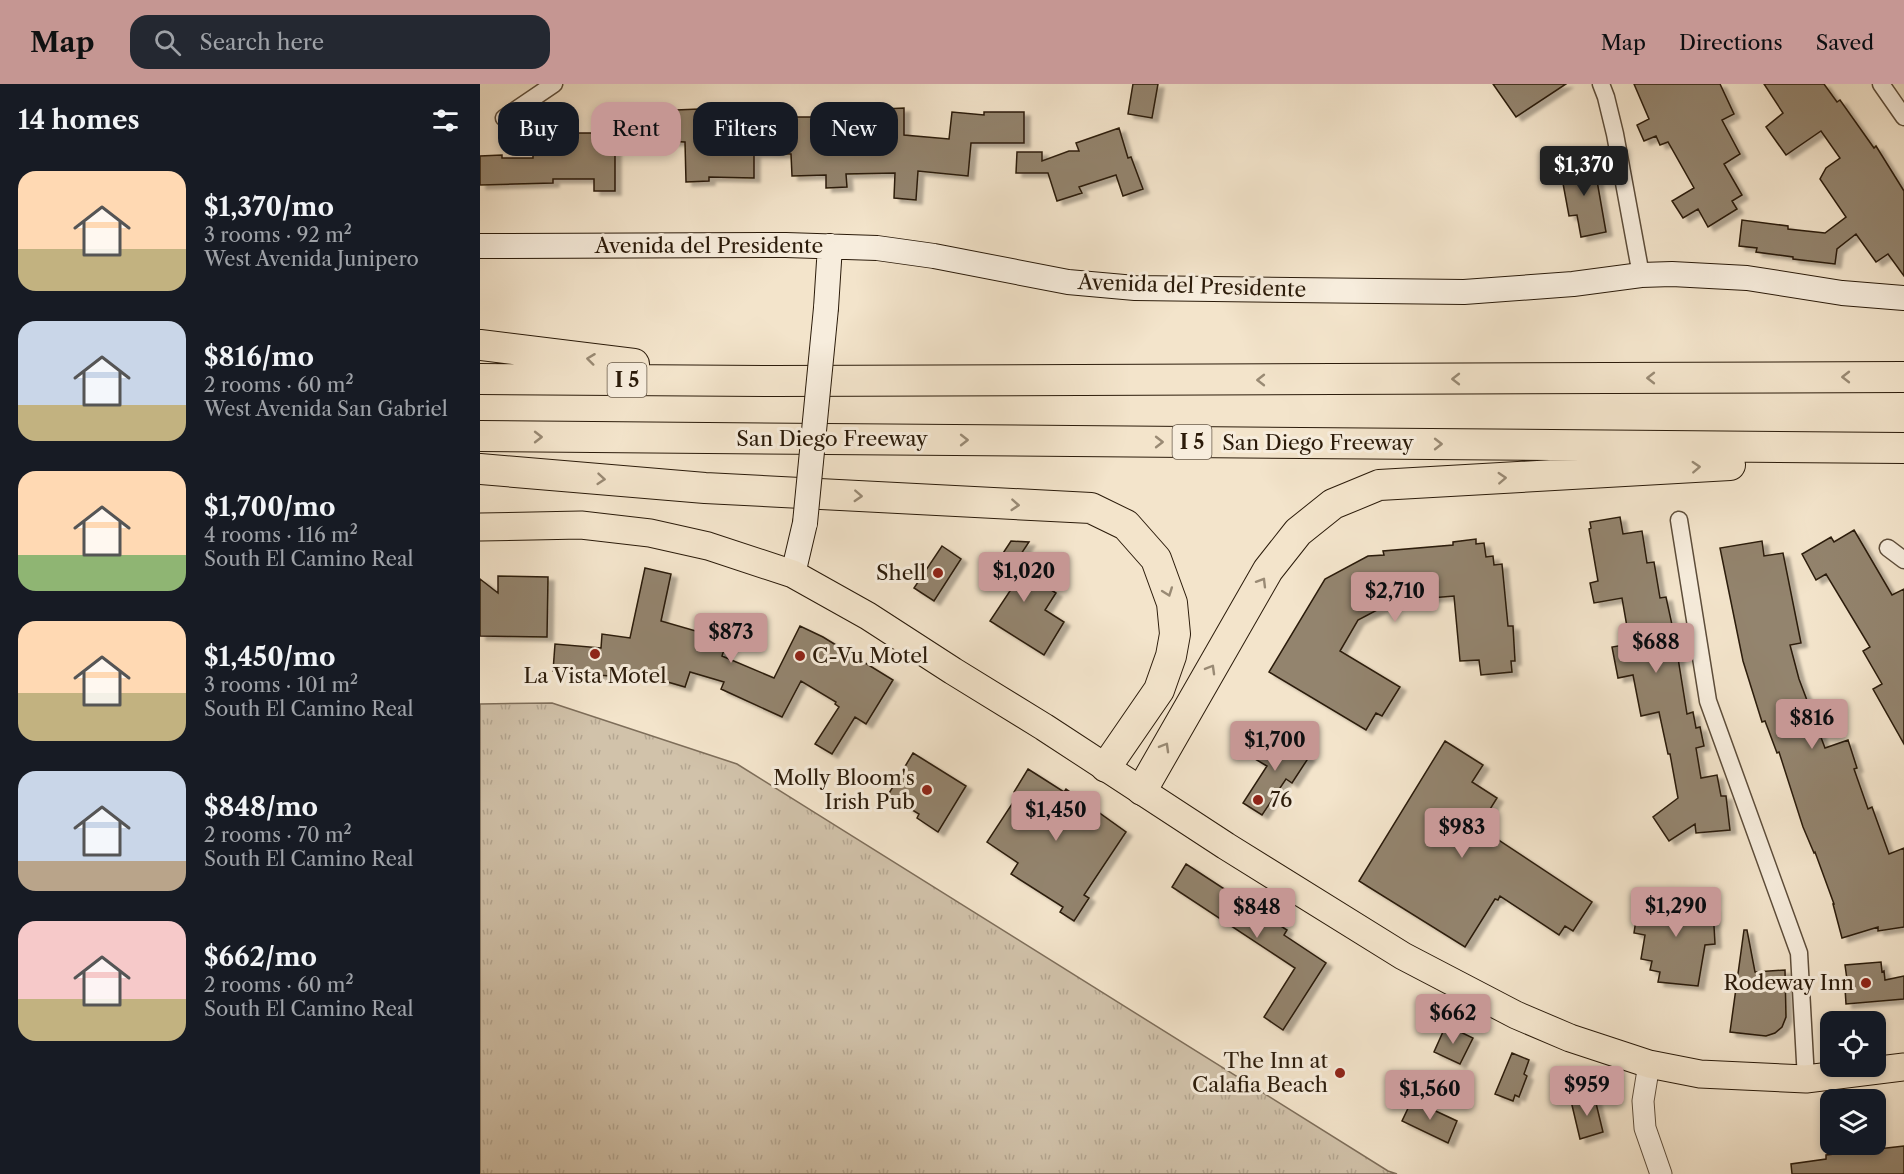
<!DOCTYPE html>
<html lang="en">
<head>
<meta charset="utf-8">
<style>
	:root { --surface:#171b24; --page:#242831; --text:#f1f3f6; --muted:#9ea1a6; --accent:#c59692 }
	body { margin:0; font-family:"Libre Caslon Text",serif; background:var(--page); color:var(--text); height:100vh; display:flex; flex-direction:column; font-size:22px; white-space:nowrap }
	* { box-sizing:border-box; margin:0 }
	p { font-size:20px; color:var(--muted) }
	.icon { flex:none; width:33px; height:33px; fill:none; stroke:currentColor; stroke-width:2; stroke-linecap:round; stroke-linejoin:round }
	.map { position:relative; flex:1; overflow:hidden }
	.sheet { display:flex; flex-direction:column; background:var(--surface); width:480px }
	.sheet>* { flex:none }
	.banner { position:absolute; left:18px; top:18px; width:570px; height:54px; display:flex; gap:12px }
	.controls { position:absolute; left:1340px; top:927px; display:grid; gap:12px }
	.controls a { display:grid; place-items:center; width:66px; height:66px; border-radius:12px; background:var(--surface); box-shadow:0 3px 9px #0003; font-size:30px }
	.price { position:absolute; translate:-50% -51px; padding:0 14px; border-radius:6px; background:var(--accent); color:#111; font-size:20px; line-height:39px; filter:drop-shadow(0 2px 3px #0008) }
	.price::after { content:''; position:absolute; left:50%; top:36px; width:18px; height:14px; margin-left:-9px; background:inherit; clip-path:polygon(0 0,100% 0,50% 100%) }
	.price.active { background:#222; color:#fff }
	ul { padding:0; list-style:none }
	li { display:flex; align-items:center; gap:18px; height:150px; padding:0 18px }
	li span { display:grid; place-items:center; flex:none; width:168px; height:120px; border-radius:18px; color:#555 }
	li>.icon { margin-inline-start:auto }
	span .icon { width:72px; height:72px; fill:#fffc; stroke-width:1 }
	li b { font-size:26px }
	h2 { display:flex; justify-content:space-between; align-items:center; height:72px; padding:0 18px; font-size:26px }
	.tag { padding:0 21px; border-radius:18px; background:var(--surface); box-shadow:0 3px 9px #0003; font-size:21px; line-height:54px }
	.tag.active { background:var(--accent); color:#111 }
	header { display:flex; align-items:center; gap:36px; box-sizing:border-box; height:84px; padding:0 30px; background:var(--accent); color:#111 }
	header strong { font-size:28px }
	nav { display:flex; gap:33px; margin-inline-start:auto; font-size:21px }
	.search { width:420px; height:54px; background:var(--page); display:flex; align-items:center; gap:15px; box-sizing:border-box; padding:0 21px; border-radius:18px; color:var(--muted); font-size:22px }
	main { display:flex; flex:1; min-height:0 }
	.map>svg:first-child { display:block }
</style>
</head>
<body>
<header>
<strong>Map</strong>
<div class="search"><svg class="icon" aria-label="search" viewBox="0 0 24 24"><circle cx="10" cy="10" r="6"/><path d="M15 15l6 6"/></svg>Search here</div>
<nav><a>Map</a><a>Directions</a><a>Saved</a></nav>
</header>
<main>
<section class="sheet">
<h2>14 homes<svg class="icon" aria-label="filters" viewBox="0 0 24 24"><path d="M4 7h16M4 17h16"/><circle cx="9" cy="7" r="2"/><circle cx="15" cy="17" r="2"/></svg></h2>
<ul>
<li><span style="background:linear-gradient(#ffd9b3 65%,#c2b280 0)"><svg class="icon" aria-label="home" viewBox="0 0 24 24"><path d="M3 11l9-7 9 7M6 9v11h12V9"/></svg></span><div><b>$1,370/mo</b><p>3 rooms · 92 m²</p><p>West Avenida Junipero</p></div></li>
<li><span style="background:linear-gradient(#c9d6e8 70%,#c2b280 0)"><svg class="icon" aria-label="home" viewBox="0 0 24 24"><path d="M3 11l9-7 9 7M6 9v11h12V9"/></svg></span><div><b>$816/mo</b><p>2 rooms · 60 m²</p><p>West Avenida San Gabriel</p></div></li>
<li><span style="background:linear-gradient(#ffd9b3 70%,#8fb573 0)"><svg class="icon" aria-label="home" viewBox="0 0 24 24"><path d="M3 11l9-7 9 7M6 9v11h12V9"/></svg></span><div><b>$1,700/mo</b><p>4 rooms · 116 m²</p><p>South El Camino Real</p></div></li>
<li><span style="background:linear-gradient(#ffd9b3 60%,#c2b280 0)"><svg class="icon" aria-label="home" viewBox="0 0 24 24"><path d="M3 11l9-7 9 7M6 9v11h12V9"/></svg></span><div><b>$1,450/mo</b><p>3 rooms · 101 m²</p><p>South El Camino Real</p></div></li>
<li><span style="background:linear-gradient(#c9d6e8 75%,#b9a48a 0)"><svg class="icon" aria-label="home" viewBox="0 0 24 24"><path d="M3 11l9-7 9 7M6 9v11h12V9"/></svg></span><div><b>$848/mo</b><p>2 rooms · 70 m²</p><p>South El Camino Real</p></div></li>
<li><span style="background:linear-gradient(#f6c9c9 65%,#c2b280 0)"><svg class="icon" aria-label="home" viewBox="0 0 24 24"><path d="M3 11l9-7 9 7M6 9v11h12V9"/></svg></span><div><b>$662/mo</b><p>2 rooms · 60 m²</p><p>South El Camino Real</p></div></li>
</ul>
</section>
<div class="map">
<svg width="1424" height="1090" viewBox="0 0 1424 1090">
	<defs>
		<pattern id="grass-tufts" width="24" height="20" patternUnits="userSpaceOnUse" patternTransform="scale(1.5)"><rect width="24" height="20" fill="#d1c2aa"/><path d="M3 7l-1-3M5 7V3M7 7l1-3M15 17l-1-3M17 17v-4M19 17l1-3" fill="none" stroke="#b4a691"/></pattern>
		<filter id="shadow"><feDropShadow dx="6" dy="4" stdDeviation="1.5" flood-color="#0004"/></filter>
	</defs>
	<rect width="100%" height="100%" fill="#f3e4cb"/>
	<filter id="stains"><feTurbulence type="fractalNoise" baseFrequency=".00333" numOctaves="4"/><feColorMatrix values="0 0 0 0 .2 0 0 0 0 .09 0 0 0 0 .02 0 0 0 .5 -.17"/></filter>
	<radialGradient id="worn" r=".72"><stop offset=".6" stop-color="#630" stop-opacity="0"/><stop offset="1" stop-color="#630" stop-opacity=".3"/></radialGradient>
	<path fill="url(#grass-tufts)" stroke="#7e6e5a" stroke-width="1.5" d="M72,619L257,680L908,1087L917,1090H0V620Z"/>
	<path fill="#93846e" stroke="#2b1b0a" stroke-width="1.5" filter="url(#shadow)" d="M653,0H678L672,34L648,30Z
		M1013,0H1086L1036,33Z
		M1154,0H1240L1254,30L1242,36L1260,70L1244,80L1262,111L1252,117L1257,125L1228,143L1218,125L1203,134L1192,117L1214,104L1188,58L1180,61L1176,52L1164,57L1157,41L1169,35Z
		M1284,0H1344L1357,18L1360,16L1394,64L1396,62L1424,107V192L1408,170L1396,178L1376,150L1357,165L1355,180L1313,175V173L1276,168L1277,164L1259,162L1262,136L1308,142V145L1345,149L1366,133L1340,95L1346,84L1360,74L1341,47L1306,71L1286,43L1303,29Z
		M424,24V51L469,55L472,28L504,31V28H544V59H491L488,92L438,87L436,116L414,114L415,89L366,90L367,103L346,104V91L312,92L311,70L274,69V94L229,93V97L206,98L205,58L182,57H135V107H114V95H73V99L0,101V72L22,71V74H53V55H79V49H125V27L196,28V26L219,25V30L272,32V28H307V33H340V28Z
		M639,44L648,74L651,73L663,105L643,112L636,91L599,103L602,109L577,117L568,89H536L537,68H562V77L589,67H599L596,59Z
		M1113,74L1126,148L1101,153L1097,131L1089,132L1082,94L1087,93L1084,79Z
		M1140,433L1143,450L1162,447L1167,479L1174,478L1180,514L1186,513L1199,573L1198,574L1207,630L1213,628L1216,644L1220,643L1224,662L1216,664L1221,694L1237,691L1241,712H1246L1250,746L1216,749L1215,740L1189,757L1173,733L1198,714L1190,670H1188L1179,628L1161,632L1153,591L1138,594L1132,563L1150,560L1142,514L1114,519L1110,499L1118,497L1109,445L1111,444L1110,438Z
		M1374,446L1412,511L1424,505V660L1393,605L1402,600L1383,567L1390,563L1346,490L1336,496L1322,470L1351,453L1354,458Z
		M996,455V460L1004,459L1006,473L1013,472L1014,481L1022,480L1028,542H1033L1035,577H1031L1032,588L1001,591L999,576L980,577L974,512L914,517L878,536L860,567L920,603L902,632L896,629L886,646L789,588L845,495L888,472L904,471L903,467L973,461V458Z
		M531,457L549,458L533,482L576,509L565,526L584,538L564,571L510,537L530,507L508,492Z
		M1282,457L1284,472L1303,469L1321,559L1310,561L1319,595L1345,664L1368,656L1377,684L1374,685L1388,725L1392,723L1409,770L1424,764V843L1398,847V843L1362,854L1353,820H1354L1335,768L1334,769L1323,743L1299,668L1297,669L1285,637L1282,638L1263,577L1240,464Z
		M462,462L481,475L454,517L434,504Z
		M165,484L191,490L181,537L247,556L242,572L294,594L320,542L343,553L413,596L386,640L375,633L352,670L335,660L359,623L355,620L356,618L321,597L302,633L241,605L244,598L210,588L205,603L153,588L152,594L73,587L75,560L121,564L122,550L150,554Z
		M18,492L68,493L67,553L0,552V495L18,509Z
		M792,649L829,673L812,699L806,695L782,731L763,719L787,682L775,675Z
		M965,657L1003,681L992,698L1017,714L999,743L1112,818L1093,847L1085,842L1079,851L1020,812L1018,816L1015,815L985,863L879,797Z
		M433,669L486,702L458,748L437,734L439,730L408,711Z
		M548,685L584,708L586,705L646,748L604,811L609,814L594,837L580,828L583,823L531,790L538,779L507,758L538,711L534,708Z
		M706,780L807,846L804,851L846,879L803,946L784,933L815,884L692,803Z
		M1196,812L1219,816L1218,818L1227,820L1226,822L1233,824L1235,860L1225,861L1218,902L1178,898L1180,888L1170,886L1172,877L1161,875L1165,851L1154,849L1158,823L1170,825L1171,818L1185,820L1186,813L1196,814Z
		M1264,846H1267L1275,888L1305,886L1306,933L1302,943L1295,949L1286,952L1250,948Z
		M1401,878L1402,888L1404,887L1405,896L1424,892V915L1366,920L1365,904L1368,903L1365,881Z
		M966,941L993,954L980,980L954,968Z
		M1032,969L1049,976L1044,990L1047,992L1039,1013L1035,1011L1033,1017L1015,1010Z
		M1114,1011L1123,1048L1100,1055L1091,1017Z
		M932,1016L977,1037L968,1059L922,1037Z
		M1424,1062V1090H1312L1311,1080L1346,1075V1071Z"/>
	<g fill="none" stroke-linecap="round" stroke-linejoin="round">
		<g stroke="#5d4d3a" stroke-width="19">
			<path id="minor" d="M1121,0L1126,13L1135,50L1161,191
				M1401,0L1424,33
				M24,34L74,0
				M1199,436L1228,617L1319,869L1326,995
				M1408,464L1424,476"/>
		</g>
		<g stroke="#5d4d3a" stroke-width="23">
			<path id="tertiary" d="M1169,980L1163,1017L1165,1044L1181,1090"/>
		</g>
		<g stroke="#2b1b0a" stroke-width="26">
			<path id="secondary" d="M0,162L306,161L397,164L454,172L588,198L655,204L984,208L1093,200L1161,191L1192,190L1267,194L1362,209L1424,214
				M346,224L350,162
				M313,490L325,439"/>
		</g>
		<g stroke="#2b1b0a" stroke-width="29">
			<path id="primary" d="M0,443L101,441L170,449L228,462L313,490L388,532L473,587L564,643L746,762L923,872L1036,931L1090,954L1169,980L1220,990L1326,995L1424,983"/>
		</g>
		<g stroke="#2b1b0a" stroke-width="32">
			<path id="motorway" d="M0,261L154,280
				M0,295L294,297L1424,293
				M0,352L1424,364
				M0,385L225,404L611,424L646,441L676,475L692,519L695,550L691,572L679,606L626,683
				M662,706L788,486L818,448L853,420L899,401L1250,381"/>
		</g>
		<use href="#minor" stroke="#f7eddd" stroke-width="16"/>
		<use href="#tertiary" stroke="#f7eddd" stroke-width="21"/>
		<use href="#secondary" stroke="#f7eddd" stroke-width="24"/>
		<use href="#primary" stroke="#f3e4cb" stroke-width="27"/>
		<use href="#motorway" stroke="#f3e4cb" stroke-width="30"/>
		<g stroke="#2b1b0a" stroke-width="26" stroke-linecap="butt">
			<path id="secondary-bridge" d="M325,439L346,224"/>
		</g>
		<use href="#secondary-bridge" stroke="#f7eddd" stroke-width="24"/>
	</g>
	<defs><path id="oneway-chevron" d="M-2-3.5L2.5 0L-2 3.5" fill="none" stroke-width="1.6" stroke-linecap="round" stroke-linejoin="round" transform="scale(1.5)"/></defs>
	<g stroke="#998a74">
		<use href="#oneway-chevron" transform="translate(111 275) rotate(-173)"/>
		<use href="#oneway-chevron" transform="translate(1366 293) rotate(180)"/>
		<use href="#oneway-chevron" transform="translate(1171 294) rotate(180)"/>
		<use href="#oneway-chevron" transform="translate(976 295) rotate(180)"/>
		<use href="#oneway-chevron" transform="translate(781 296) rotate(180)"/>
		<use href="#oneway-chevron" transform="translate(58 353)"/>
		<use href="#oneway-chevron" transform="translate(484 356)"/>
		<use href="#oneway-chevron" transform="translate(679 358)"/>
		<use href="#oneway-chevron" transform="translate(958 360)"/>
		<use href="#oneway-chevron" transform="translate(1216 383) rotate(-3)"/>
		<use href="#oneway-chevron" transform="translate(1022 394) rotate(-3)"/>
		<use href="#oneway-chevron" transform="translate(121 395) rotate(5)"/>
		<use href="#oneway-chevron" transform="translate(378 412) rotate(3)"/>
		<use href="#oneway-chevron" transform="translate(535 421) rotate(4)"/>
		<use href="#oneway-chevron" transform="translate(782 498) rotate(-59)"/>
		<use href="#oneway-chevron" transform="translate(688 508) rotate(70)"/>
		<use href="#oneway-chevron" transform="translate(731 585) rotate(-60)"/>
		<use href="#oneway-chevron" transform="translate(685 663) rotate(-60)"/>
	</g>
	<g fill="#8f2418" stroke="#f7eddd" stroke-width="2">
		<circle cx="458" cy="489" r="6"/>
		<circle cx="115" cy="570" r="6"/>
		<circle cx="320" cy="572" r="6"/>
		<circle cx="447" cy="706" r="6"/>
		<circle cx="778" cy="716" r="6"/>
		<circle cx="1386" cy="899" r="6"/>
		<circle cx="860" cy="989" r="6"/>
	</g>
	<g text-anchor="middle" stroke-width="6" stroke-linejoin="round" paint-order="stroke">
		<g fill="#f7eddd" stroke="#685a49" stroke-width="1.5">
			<rect x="127.5" y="279" width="39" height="34" rx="4.5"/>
			<rect x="692.5" y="341" width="39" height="34" rx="4.5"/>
		</g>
		<g font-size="20" font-weight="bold" fill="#2b1b0a">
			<text x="147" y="303">I 5</text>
			<text x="712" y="365">I 5</text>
		</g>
		<g font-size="21" fill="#2b1b0a" stroke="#f7eddd">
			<text x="229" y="169">Avenida del Presidente</text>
			<text transform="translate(712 202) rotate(2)" y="7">Avenida del Presidente</text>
			<text x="352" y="362">San Diego Freeway</text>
			<text x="838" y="366">San Diego Freeway</text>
		</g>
		<g font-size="21" fill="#2b1b0a" stroke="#f7eddd" text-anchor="end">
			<text x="446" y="496">Shell</text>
			<text x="332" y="579" text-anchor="start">C-Vu Motel</text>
			<text x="115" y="599" text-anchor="middle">La Vista Motel</text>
			<text x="435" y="701">Molly Bloom's<tspan x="435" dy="24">Irish Pub</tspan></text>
			<text x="790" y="723" text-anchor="start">76</text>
			<text x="1374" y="906">Rodeway Inn</text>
			<text x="848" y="984">The Inn at<tspan x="848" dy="24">Calafia Beach</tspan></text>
		</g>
	</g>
	<rect width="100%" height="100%" filter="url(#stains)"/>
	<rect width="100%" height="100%" fill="url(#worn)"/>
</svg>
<div class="controls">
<a><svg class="icon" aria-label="locate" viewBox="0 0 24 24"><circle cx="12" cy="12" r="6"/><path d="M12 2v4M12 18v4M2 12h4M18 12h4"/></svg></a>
<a><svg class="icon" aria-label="layers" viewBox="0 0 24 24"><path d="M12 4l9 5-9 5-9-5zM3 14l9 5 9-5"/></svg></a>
</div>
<b class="price active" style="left:1104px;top:113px">$1,370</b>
<b class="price" style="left:544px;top:519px">$1,020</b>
<b class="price" style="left:915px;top:539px">$2,710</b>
<b class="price" style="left:251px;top:580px">$873</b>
<b class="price" style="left:1176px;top:590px">$688</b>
<b class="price" style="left:1332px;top:666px">$816</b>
<b class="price" style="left:795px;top:688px">$1,700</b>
<b class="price" style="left:576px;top:758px">$1,450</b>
<b class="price" style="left:982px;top:775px">$983</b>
<b class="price" style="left:1196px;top:854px">$1,290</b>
<b class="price" style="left:777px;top:855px">$848</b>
<b class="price" style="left:973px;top:961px">$662</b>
<b class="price" style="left:1107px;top:1033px">$959</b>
<b class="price" style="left:950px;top:1037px">$1,560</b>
<div class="banner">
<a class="tag">Buy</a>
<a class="tag active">Rent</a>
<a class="tag">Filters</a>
<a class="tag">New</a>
</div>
</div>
</main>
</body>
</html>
